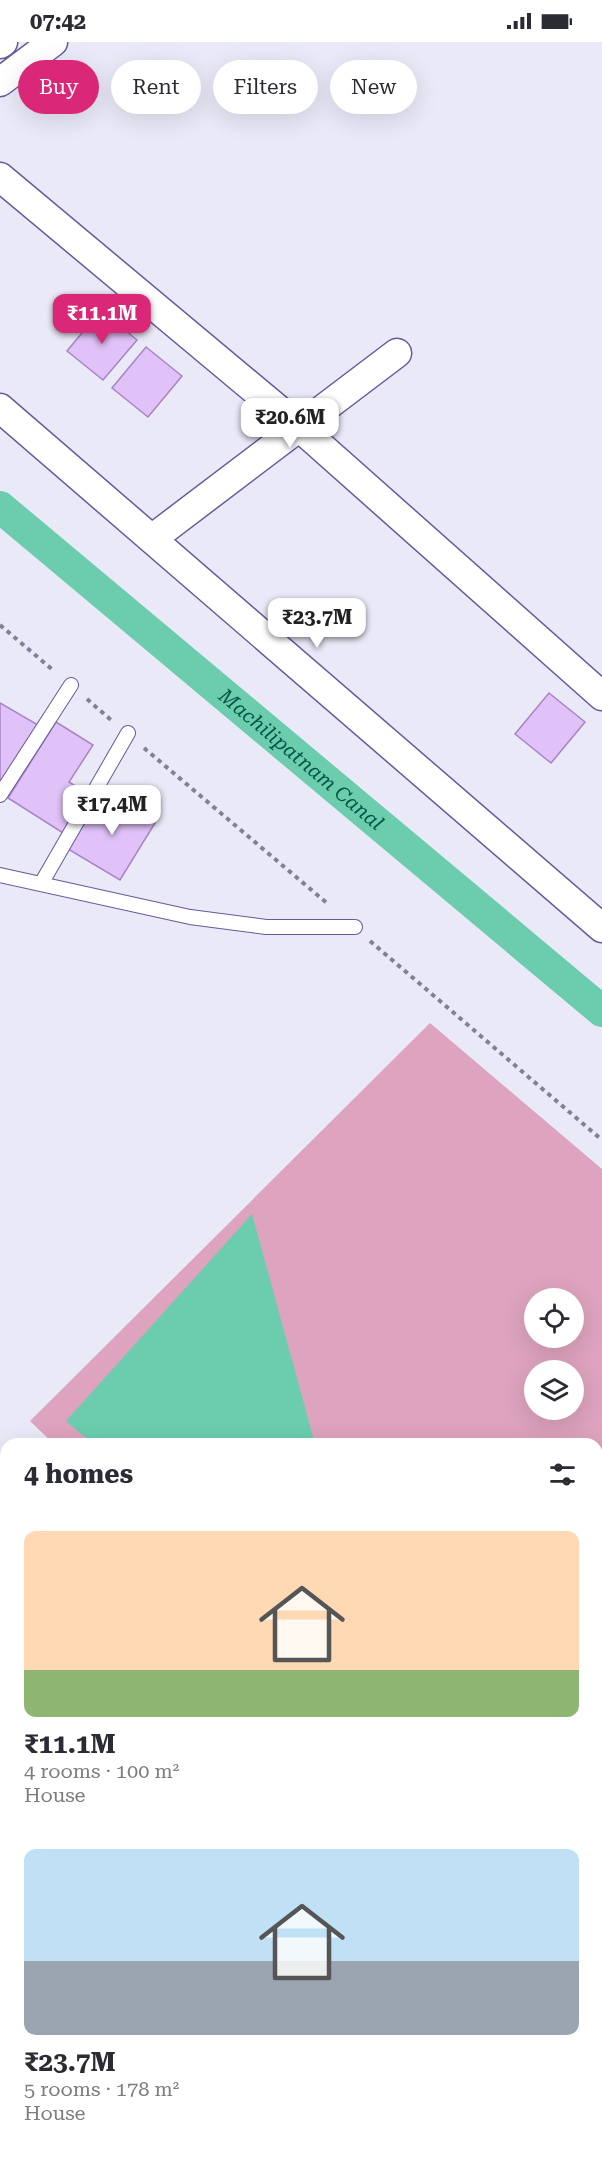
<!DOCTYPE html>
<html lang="en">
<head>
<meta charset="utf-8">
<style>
	:root { --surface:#fff; --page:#f2f2f3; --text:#2b2b33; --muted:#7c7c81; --accent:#db2777 }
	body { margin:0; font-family:"Roboto Serif",serif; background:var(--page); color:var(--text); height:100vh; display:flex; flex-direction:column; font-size:22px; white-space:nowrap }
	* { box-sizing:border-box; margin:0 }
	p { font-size:20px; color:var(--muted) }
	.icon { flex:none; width:33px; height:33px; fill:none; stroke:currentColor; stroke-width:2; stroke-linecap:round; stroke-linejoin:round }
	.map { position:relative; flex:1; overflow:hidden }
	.drawer { position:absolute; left:0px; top:1396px; width:603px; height:722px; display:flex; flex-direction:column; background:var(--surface); border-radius:18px 18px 0 0; box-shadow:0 6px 24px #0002 }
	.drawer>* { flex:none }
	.top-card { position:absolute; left:18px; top:18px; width:567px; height:54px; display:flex; gap:12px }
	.controls { position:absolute; left:524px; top:1246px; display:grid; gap:12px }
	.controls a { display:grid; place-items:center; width:60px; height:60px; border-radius:50%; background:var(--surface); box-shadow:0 6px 24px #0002; font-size:30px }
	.price { position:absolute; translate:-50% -51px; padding:0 14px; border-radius:12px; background:#fff; color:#222; font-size:20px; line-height:39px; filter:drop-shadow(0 2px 3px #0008) }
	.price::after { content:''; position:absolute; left:50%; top:36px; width:18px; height:14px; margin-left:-9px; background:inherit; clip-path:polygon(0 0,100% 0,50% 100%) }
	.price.on { background:var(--accent); color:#fff }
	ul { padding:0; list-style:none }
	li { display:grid; align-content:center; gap:12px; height:318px; padding:0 24px }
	li span { display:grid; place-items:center; height:186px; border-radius:12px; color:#555 }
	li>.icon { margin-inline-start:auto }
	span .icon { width:108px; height:108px; fill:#fffc; stroke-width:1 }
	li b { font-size:26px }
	h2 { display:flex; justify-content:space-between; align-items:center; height:72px; padding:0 24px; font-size:26px }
	.pill { padding:0 21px; border-radius:27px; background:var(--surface); box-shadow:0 6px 24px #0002; font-size:21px; line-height:54px }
	.pill.on { background:var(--accent); color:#fff }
	.status { display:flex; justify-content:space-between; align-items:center; height:42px; padding:0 30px; background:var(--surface); direction:ltr }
	.status svg { height:16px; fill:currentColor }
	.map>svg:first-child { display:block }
</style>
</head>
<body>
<div class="status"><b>07:42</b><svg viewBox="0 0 49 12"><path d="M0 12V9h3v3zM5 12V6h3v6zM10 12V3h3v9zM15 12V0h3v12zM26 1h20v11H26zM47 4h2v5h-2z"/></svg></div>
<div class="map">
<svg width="602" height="2117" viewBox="0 0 602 2117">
	<rect width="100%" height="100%" fill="#eae9f8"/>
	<path fill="#dea3be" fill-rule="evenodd" d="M430,981L602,1127V1888L597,1893V1402H54L30,1379ZM534,1257H573V1296H534ZM534,1329H573V1368H534Z"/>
	<path fill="#6bcdad" d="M252,1172L315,1402H93L66,1379Z"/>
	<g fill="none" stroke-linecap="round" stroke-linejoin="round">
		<path stroke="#6bcdad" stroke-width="32" id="s1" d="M0,465L602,969"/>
	</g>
	<path fill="#e0c1f8" stroke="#a884c4" stroke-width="1.5" d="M101,268L137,298L103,338L67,309Z
		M146,305L182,334L148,375L112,346Z
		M549,651L585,680L551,721L515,692Z
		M0,661L38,683L0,749Z
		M56,680L93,703L69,740L88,752L63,791L8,756Z
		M103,750L155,781L120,838L68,807Z"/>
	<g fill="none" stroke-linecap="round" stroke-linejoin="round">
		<g stroke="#655a9b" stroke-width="16">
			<path id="lane" d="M0,753L71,643
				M0,833L190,875L266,885H355
				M41,842L128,691"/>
		</g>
		<g stroke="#655a9b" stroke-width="31">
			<path id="street" d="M0,2L3,0
				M0,40L53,0
				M0,135L298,384L602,654
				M0,366L602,886
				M153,496L397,311
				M0,1948L6,1943
				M597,2076L602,2077
				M19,2117L27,2112
				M447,2117L453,2112"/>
		</g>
		<path stroke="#828096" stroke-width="4" stroke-dasharray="4.5 4.5" stroke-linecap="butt" d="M0,583L54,629
			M87,657L111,678
			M144,706L328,862
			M370,899L602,1098"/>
		<use href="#lane" stroke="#fff" stroke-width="14"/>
		<use href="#street" stroke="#fff" stroke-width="28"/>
	</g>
	<g text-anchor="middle" stroke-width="4.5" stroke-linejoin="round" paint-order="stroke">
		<g font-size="20" font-style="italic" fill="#005642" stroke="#f8f8f8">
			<text dy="7" stroke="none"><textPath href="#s1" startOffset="393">Machilipatnam Canal</textPath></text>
		</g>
	</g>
</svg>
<div class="controls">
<a><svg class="icon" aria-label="locate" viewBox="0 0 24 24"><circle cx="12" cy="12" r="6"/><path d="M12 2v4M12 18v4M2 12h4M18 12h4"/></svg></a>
<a><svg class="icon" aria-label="layers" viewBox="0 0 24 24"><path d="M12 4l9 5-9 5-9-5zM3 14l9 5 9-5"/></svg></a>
</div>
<b class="price on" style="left:102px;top:303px">₹11.1M</b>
<b class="price" style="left:290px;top:407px">₹20.6M</b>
<b class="price" style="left:317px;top:607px">₹23.7M</b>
<b class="price" style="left:112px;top:794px">₹17.4M</b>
<div class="top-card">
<a class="pill on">Buy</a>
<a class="pill">Rent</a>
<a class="pill">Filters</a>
<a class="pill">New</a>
</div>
<section class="drawer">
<h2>4 homes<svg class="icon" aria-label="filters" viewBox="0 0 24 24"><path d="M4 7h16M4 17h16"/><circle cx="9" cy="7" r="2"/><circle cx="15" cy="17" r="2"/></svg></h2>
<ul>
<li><span style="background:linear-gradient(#ffd9b3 75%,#8fb573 0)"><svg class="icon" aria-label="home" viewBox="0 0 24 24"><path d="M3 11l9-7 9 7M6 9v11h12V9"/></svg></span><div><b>₹11.1M</b><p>4 rooms · 100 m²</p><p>House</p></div></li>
<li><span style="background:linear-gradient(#bfe0f5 60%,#9aa5b1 0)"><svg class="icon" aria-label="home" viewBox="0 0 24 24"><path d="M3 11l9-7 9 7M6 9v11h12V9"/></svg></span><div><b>₹23.7M</b><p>5 rooms · 178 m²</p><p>House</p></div></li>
</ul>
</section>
</div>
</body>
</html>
